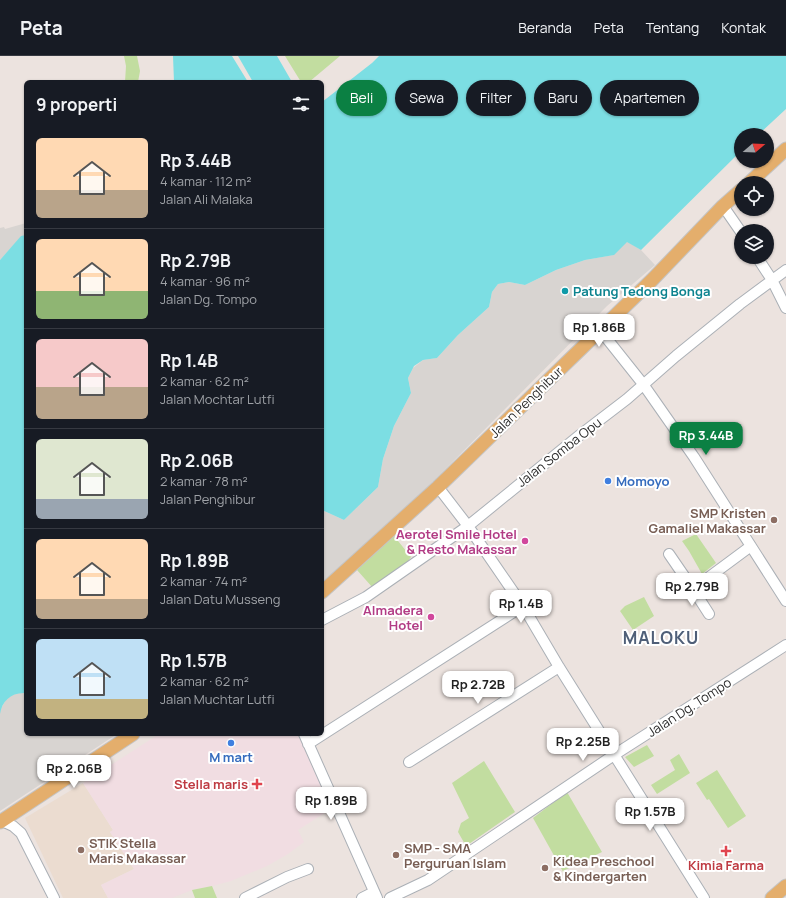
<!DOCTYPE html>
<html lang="id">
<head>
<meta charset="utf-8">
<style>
	:root { --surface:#171b24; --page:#20242c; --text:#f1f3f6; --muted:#9ea1a6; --line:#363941; --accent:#0b8043 }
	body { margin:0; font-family:Manrope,sans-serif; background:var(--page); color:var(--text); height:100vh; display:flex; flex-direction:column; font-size:15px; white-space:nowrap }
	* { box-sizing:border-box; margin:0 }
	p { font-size:13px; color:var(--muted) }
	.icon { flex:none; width:22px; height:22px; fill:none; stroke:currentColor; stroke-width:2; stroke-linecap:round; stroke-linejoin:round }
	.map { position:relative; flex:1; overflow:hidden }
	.details { position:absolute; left:24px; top:24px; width:300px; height:656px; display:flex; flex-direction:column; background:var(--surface); border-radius:6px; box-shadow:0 1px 3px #0004 }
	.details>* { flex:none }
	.hud { position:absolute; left:336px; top:24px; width:380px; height:36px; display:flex; gap:8px }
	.needle { width:26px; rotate:71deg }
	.fabs { position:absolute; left:734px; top:72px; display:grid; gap:8px }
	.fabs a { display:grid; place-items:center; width:40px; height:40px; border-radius:50%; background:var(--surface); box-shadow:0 1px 3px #0004; font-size:20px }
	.price { position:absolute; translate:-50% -34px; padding:0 9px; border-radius:8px; background:#fff; color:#222; font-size:13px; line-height:26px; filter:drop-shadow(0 1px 2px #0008) }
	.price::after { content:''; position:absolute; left:50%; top:24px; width:12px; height:9px; margin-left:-6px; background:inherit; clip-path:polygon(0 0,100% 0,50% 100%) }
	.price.current { background:var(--accent); color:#fff }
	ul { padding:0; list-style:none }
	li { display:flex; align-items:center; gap:12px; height:100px; padding:0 12px }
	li+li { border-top:1px solid var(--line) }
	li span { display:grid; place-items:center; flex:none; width:112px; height:80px; border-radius:6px; color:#555 }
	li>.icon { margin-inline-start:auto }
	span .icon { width:48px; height:48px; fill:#fffc; stroke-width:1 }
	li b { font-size:17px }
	h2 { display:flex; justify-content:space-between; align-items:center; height:48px; padding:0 12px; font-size:17px }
	.tag { padding:0 14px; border-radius:18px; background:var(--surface); box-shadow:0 1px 3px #0004; font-size:14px; line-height:36px }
	.tag.current { background:var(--accent); color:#fff }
	header { display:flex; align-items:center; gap:24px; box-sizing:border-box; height:56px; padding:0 20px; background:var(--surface); border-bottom:1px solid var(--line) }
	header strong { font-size:19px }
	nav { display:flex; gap:22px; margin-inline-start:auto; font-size:14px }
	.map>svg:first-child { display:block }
</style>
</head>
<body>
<header>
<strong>Peta</strong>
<nav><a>Beranda</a><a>Peta</a><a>Tentang</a><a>Kontak</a></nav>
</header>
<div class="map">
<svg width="786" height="842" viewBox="0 0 786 842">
	<rect width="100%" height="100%" fill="#ece3df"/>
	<path fill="#ebdcd0" d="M83,727L113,774L110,776L134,813L101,829L108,842H63L25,762Z"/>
	<path fill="#f1dde2" d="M159,678H299L331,753L298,774L304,786L288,798L267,810L231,825L212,830L192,834L172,842H108L101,829L134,813L110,776L113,774L83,727Z"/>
	<path fill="#c2dda0" d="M124,0H137L140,15L138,26H125L126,10Z
		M285,0H340L309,26H301Z
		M696,478L716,507L702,518L689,495L682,485Z
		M394,480L411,501L405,509L373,532L357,514Z
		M644,541L654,560L633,574L620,555L625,550Z
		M647,689L654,700L634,711L625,701Z
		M679,698L690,717L657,738L651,729L675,714L670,704Z
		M484,705L515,756L466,790L458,776L461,767L469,762L452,727Z
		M717,714L746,760L728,772L709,743L707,744L696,727Z
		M567,736L602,796L565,814L569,820L566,821L533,762Z
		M212,830L217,842H195L192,834Z"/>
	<path fill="#d8d4d1" d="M26,167V179L21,181L0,204V172L4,171L5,173Z
		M627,185L641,194L655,209L607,250L387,472L322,530V454L344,464L378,431L383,403L394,370L411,337L408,322L413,312L423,304L437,302L458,279L489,251L492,236L498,228L509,226L525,229L556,214L585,204L613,199Z
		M16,637H26V678H117L0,755V655L4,647L7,642Z"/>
	<path fill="#7cdee3" d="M173,0H232L248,26H174Z
		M238,0H277L292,26H253Z
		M379,0H786V53L758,79H741V95L641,194L627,186L614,199L585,204L556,214L525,229L509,226L498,228L492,236L489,251L458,279L437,302L423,304L414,310L408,322L411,337L394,370L383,403L378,431L344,464L322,454V46L372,7Z
		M26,179V637C11,636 2,645 0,658V204L21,180Z"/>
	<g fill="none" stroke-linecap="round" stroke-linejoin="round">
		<g stroke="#abb0b6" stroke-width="12">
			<path id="minor" d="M723,150L741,176
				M757,201L772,224L786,252
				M600,274L643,328L694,401L786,545
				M438,431L468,470L523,550L559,611L704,842
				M669,498L693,533L751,490
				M693,533L709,558
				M322,564L366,541L468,470L580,379L627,343L676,300L740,248L786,214
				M304,678L377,842
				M308,688L523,550
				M409,706L559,611
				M2,765L13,770L21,777L54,842
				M245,842L287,821L308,813
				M362,842L374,836
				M390,842L428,824L614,699L786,589"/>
		</g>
		<g stroke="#c4c4c4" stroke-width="15">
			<path id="major" d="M749,127L786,93
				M322,536L438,431L652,224L723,150L741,134
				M0,766L133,678
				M772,842L786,830"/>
		</g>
		<use href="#minor" stroke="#fff" stroke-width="10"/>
		<use href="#major" stroke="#e4ae6c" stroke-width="13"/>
	</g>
	<circle fill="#0f9aa8" stroke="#fff" stroke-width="1.5" cx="565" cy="235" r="4"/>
	<g fill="#3f7fe0" stroke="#fff" stroke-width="1.5">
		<circle cx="608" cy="425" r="4"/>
		<circle cx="231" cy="687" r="4"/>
	</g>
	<g fill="#8d6e63" stroke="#fff" stroke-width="1.5">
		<circle cx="774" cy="464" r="4"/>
		<circle cx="81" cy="794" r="4"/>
		<circle cx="396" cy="799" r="4"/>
		<circle cx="545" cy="812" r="4"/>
	</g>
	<g fill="#d1479c" stroke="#fff" stroke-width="1.5">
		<circle cx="525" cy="485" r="4"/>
		<circle cx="431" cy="561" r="4"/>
	</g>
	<g fill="#e0444e" stroke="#fff" stroke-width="1.5">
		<path d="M255 722h4v4h4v4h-4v4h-4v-4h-4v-4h4z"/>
		<path d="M724 789h4v4h4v4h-4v4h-4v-4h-4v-4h4z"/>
	</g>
	<g text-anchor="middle" stroke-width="4" stroke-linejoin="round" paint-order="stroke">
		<g font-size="13" font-weight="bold" fill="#0d838f" stroke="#fff" text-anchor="start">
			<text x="573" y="240">Patung Tedong Bonga</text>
		</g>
		<g font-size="13" fill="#2b2b2b" stroke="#fff">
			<text transform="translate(526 346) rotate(-44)" y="5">Jalan Penghibur</text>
			<text transform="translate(559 396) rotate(-38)" y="5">Jalan Somba Opu</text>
			<text transform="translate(689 651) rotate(-33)" y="5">Jalan Dg. Tompo</text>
		</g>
		<g font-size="13" font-weight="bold" fill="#366cbe" stroke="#fff" text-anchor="start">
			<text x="616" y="430">Momoyo</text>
			<text x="231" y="706" text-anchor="middle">M mart</text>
		</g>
		<g font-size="13" font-weight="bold" fill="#785e54" stroke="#fff" text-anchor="start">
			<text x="766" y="462" text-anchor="end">SMP Kristen<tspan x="766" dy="15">Gamaliel Makassar</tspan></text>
			<text x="89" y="792">STIK Stella<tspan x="89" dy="15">Maris Makassar</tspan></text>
			<text x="404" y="797">SMP - SMA<tspan x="404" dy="15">Perguruan Islam</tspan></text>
			<text x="553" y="810">Kidea Preschool<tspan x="553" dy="15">&amp; Kindergarten</tspan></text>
		</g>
		<g font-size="13" font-weight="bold" fill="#b23c85" stroke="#fff" text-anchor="end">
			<text x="517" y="483">Aerotel Smile Hotel<tspan x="517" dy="15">&amp; Resto Makassar</tspan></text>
			<text x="423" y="559">Almadera<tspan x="423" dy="15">Hotel</tspan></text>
		</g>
		<g font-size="13" font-weight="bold" fill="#be3a42" stroke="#fff" text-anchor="end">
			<text x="248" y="733">Stella maris</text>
			<text x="726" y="814" text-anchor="middle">Kimia Farma</text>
		</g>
		<g font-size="17" font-weight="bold" letter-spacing="1" fill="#4f5f78" stroke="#fff">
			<text x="661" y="588">MALOKU</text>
		</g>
	</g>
</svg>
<div class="fabs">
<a><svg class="needle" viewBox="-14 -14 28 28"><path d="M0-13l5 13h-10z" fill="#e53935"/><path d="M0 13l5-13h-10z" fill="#9ea1a6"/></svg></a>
<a><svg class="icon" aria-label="locate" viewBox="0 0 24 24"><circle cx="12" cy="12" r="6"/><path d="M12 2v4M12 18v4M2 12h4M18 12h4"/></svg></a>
<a><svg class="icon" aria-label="layers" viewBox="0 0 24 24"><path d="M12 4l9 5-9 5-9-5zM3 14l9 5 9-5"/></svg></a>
</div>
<b class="price" style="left:599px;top:292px">Rp 1.86B</b>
<b class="price current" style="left:706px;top:400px">Rp 3.44B</b>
<b class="price" style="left:692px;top:551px">Rp 2.79B</b>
<b class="price" style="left:521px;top:568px">Rp 1.4B</b>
<b class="price" style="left:478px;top:649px">Rp 2.72B</b>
<b class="price" style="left:583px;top:706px">Rp 2.25B</b>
<b class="price" style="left:74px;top:733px">Rp 2.06B</b>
<b class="price" style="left:331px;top:765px">Rp 1.89B</b>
<b class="price" style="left:650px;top:776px">Rp 1.57B</b>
<div class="hud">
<a class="tag current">Beli</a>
<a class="tag">Sewa</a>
<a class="tag">Filter</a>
<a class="tag">Baru</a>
<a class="tag">Apartemen</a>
</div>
<section class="details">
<h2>9 properti<svg class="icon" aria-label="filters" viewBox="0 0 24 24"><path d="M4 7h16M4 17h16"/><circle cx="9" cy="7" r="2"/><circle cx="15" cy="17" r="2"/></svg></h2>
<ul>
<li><span style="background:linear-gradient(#ffd9b3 65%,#b9a48a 0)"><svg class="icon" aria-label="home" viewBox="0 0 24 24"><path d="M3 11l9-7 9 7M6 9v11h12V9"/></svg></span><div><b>Rp 3.44B</b><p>4 kamar · 112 m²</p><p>Jalan Ali Malaka</p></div></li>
<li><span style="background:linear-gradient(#ffd9b3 65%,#8fb573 0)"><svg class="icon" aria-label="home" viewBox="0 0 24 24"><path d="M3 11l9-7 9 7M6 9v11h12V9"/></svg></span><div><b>Rp 2.79B</b><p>4 kamar · 96 m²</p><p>Jalan Dg. Tompo</p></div></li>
<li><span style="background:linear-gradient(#f6c9c9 60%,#b9a48a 0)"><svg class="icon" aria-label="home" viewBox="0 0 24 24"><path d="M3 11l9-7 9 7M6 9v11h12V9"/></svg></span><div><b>Rp 1.4B</b><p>2 kamar · 62 m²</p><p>Jalan Mochtar Lutfi</p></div></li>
<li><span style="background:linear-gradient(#dfe7d0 75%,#9aa5b1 0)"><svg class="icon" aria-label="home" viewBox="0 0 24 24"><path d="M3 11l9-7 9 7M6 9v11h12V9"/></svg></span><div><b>Rp 2.06B</b><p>2 kamar · 78 m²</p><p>Jalan Penghibur</p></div></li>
<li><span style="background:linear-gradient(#ffd9b3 75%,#b9a48a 0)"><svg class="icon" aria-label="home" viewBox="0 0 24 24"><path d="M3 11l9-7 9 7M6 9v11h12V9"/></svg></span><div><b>Rp 1.89B</b><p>2 kamar · 74 m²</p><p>Jalan Datu Musseng</p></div></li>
<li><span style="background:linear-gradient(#bfe0f5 75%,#c2b280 0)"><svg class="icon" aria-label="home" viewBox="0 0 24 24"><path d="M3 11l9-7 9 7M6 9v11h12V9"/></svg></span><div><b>Rp 1.57B</b><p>2 kamar · 62 m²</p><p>Jalan Muchtar Lutfi</p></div></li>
</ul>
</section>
</div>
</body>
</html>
